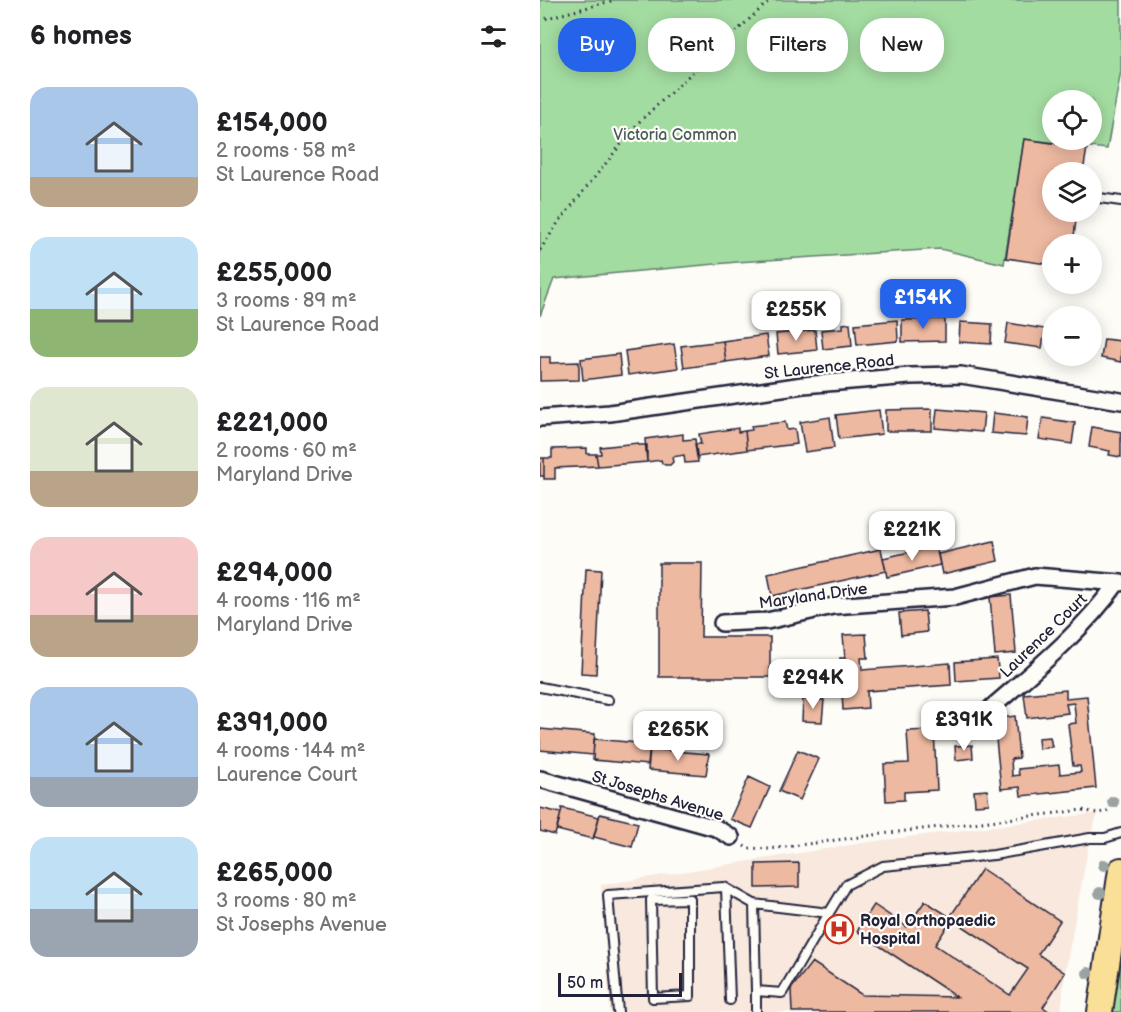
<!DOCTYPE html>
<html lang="en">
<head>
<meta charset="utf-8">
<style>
	:root { --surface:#fff; --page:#f6f6f6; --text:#202124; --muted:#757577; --accent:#2563eb }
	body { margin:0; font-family:"Balsamiq Sans",sans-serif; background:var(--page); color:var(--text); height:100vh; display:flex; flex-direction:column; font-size:22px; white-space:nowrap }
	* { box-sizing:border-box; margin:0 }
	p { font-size:20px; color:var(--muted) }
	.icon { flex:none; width:33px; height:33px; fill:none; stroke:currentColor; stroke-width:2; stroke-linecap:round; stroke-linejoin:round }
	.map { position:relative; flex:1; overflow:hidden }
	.details { display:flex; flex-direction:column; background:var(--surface); width:540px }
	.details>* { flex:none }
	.top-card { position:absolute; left:18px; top:18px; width:472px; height:54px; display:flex; gap:12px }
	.tools { position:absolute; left:502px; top:90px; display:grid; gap:12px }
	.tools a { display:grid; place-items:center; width:60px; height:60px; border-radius:50%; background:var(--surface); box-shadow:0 3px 15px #0003; font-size:30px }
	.scale { position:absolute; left:18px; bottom:15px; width:124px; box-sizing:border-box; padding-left:6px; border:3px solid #22223b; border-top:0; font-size:16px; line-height:21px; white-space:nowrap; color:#22223b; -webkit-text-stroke:4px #fdfcf7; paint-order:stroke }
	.price { position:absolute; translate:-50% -51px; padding:0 14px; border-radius:12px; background:#fff; color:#222; font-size:20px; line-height:39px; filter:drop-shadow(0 2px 3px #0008) }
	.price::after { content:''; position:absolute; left:50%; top:36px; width:18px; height:14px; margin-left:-9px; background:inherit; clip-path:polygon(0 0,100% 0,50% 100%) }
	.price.current { background:var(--accent); color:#fff }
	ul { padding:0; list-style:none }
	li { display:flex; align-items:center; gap:18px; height:150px; padding:0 30px }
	li span { display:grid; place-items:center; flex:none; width:168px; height:120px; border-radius:18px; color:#555 }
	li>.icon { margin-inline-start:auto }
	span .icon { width:72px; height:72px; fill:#fffc; stroke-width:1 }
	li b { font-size:26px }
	h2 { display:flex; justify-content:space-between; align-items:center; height:72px; padding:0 30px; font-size:26px }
	.pill { padding:0 21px; border-radius:24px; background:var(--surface); box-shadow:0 3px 15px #0003; font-size:21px; line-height:54px }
	.pill.current { background:var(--accent); color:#fff }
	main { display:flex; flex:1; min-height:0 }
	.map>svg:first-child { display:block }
</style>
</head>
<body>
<main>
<section class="details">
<h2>6 homes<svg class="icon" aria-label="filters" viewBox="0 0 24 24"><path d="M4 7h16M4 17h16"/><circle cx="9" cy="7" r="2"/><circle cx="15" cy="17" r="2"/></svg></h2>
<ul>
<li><span style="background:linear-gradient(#a9c7e8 75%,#b9a48a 0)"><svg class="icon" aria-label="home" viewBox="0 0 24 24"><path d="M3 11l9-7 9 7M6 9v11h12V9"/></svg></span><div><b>£154,000</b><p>2 rooms · 58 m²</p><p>St Laurence Road</p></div></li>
<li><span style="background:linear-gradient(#bfe0f5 60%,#8fb573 0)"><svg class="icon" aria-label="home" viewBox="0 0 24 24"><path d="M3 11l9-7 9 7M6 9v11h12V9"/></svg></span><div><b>£255,000</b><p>3 rooms · 89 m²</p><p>St Laurence Road</p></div></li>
<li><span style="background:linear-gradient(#dfe7d0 70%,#b9a48a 0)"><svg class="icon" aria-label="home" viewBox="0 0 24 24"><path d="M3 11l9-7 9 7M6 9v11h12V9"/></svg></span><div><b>£221,000</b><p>2 rooms · 60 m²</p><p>Maryland Drive</p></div></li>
<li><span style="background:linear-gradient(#f6c9c9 65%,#b9a48a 0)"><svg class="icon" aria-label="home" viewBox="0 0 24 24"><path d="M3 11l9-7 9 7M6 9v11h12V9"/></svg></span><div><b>£294,000</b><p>4 rooms · 116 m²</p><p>Maryland Drive</p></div></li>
<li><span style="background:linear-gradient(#a9c7e8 75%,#9aa5b1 0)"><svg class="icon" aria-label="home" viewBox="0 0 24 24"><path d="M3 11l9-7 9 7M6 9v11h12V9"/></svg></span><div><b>£391,000</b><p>4 rooms · 144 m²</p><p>Laurence Court</p></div></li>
<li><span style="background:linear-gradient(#bfe0f5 60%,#9aa5b1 0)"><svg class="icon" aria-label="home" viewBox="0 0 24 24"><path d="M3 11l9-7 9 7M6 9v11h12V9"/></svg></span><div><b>£265,000</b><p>3 rooms · 80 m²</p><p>St Josephs Avenue</p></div></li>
</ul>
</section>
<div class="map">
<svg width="581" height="1012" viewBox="0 0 581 1012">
	<rect width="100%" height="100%" fill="#fdfcf7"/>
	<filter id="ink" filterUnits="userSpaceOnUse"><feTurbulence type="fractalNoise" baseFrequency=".0167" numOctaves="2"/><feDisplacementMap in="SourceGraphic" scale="12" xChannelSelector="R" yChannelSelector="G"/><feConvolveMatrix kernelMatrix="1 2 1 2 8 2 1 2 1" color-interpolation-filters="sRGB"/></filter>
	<g filter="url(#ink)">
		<path fill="#f8e8dd" d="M558,813L550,838L525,973L521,1012H70L61,885L329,842Z"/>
		<path fill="#a3dca1" stroke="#627f6e" stroke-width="1.5" fill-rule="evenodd" d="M0,0H581V71L567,149L484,139L464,264L400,249L197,262L14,279L0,316ZM513,100H552V140H513Z
			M581,951V1012H572Z"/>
		<path fill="#eeb9a1" stroke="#22223b" stroke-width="1.5" fill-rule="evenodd" d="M484,139L547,148L543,172H513V212H537L533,244H513V265L466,258Z
			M405,319V341L362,342V320Z
			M357,320L358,341L317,345L315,324Z
			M420,322L452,324L451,344L419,342Z
			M310,323L312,346L283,349L281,330L303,328V324Z
			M468,323L505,329L502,348L465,343Z
			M275,330L277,350L238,354L236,334Z
			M226,335L229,356L186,362L183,341Z
			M564,339L581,341V362L561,358Z
			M183,341L186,362L144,368L141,346Z
			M134,344L138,368L88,375L85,351Z
			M79,354L81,375L43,380L41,359Z
			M0,357H10V363L39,362V380L0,381Z
			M392,409V431H346V410Z
			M397,409L444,413L442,432L395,428Z
			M339,410L342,434L299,439L296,415Z
			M453,413L488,417L486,436L451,433Z
			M290,417L294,448L265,452L260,422Z
			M503,418L535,423L532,444L499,439Z
			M245,422L247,430L255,429L257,444L207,450L205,431L212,430L211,426Z
			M552,427L581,432V457L569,455L570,451L549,447Z
			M198,428V432L205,431L207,450L157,457L155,444H161L159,434Z
			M143,434V440L155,439L158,462L145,463L144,455L132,457L133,462L130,465H125L122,463L121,460L107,462L105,439Z
			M98,443V445H107V462L58,466L56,454H61L60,447Z
			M47,448V454H56L58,466L15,468V479H4V458H12V449Z
			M0,458H4V476H0Z
			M454,541L458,561L402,574L398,554Z
			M396,546L400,565L347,577L343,558Z
			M341,549L346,571L232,596L228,574Z
			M119,563H162L161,637H230V677H119Z
			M46,569L61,570L56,674L41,673Z
			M471,595L476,653L455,655L450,597Z
			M385,611L387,632L361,635L359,613Z
			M326,634L328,658H321L322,670L410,663L411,685L327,691L328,708L303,710L300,658H305L303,635Z
			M457,659L459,678L416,681L415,662Z
			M526,690V698L547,696L556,788L481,796L480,787L461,789L454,719L475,716L479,758L471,759L472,776L479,775L478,769L519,765L520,774L541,772L540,766H533L528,724L536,723L534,703L526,704L528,713L487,718L484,694Z
			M263,699L284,700L282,722L262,721Z
			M0,729L55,734L53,755L0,750Z
			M394,730L397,790L364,792V800L346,801L344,764L369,763L367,731Z
			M510,737L512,747L499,749L498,738Z
			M54,739L110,744L108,765L53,760Z
			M432,745L433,758L416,760L415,746Z
			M110,749L169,754L166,775L108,770Z
			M258,750L279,759L260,800L239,791Z
			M209,777L230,787L212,828L190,819Z
			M447,790L449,804L435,805L434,791Z
			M0,808L21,813L15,835L0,831Z
			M22,808L59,817L53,839L17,830Z
			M60,814L98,823L92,847L54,837Z
			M259,863V887L216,888V864Z
			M442,869L520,921L498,954L525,973L503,1007L510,1012H252L251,989L272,962L322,995L417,997L317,931L334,905L367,927L385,901L410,917ZM412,919L488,969L470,995L395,945Z"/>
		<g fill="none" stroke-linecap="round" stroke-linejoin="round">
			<g stroke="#22223b" stroke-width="12">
				<path id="service" d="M552,197L581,201
					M0,687L68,700
					M186,888L190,1000
					M150,899V996L113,998L111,900Z
					M214,904L216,991L242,993L289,913
					M78,1012L68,895L184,887L214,904L289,913L306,885L343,866L454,855L550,838H565L581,833
					M216,1012V991"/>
			</g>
			<g stroke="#22223b" stroke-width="20">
				<path id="minor" d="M0,418L70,413L263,385L370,376L421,375L581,401
					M182,623L227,621L293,606L415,597L495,576L581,583
					M451,708C495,670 543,631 577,583
					M0,779L176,828L191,837"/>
			</g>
			<g stroke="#22223b" stroke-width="28">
				<path id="trunk" d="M560,1012L581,870"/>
			</g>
			<path stroke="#22223b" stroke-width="3" stroke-dasharray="1.5 4.5" stroke-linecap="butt" d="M0,20L75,0
				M0,250L18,223L98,123L230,0
				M204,846L207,848L230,849L349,833L542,810L557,813L570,811"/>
			<use href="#service" stroke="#fdfcf7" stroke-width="8"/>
			<use href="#minor" stroke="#fdfcf7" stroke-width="15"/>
			<use href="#trunk" stroke="#fadf96" stroke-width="24"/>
		</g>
		<g fill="#9aa3a1">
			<circle cx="573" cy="802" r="6"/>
			<circle cx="564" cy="865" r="6"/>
			<circle cx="560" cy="893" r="6"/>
			<circle cx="548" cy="973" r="6"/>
		</g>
	</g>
	<defs>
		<g id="hospital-ring" transform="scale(1.5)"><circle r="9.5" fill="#fdfcf7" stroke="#c8321e" stroke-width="1.5"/><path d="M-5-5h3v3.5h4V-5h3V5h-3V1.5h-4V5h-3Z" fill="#c8321e"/></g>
	</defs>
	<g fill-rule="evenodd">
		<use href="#hospital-ring" x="299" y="929"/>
	</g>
	<g text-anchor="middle" stroke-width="4.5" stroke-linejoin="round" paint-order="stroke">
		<g font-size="16" fill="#495a5a" stroke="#fdfcf7">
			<text x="135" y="140">Victoria Common</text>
		</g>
		<g font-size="16" fill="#22223b" stroke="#fdfcf7">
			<text transform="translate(289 366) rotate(-6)" y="6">St Laurence Road</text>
			<text transform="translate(273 595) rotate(-8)" y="6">Maryland Drive</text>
			<text transform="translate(503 635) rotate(-44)" y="6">Laurence Court</text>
			<text transform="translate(118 795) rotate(17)" y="6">St Josephs Avenue</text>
		</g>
		<g font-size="16" font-weight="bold" fill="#22223b" stroke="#fdfcf7" text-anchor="start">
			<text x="320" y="926">Royal Orthopaedic<tspan x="320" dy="18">Hospital</tspan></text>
		</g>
	</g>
</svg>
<div class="tools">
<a><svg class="icon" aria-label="locate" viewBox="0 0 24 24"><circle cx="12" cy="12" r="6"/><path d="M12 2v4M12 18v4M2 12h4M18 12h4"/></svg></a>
<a><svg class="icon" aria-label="layers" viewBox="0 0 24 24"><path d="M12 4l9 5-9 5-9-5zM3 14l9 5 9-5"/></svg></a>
<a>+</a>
<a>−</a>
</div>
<div class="scale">50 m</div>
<b class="price current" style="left:383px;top:330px">£154K</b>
<b class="price" style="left:256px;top:342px">£255K</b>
<b class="price" style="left:372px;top:562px">£221K</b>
<b class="price" style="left:273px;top:710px">£294K</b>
<b class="price" style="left:424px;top:752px">£391K</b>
<b class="price" style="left:138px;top:762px">£265K</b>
<div class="top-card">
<a class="pill current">Buy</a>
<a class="pill">Rent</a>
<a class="pill">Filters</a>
<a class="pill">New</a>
</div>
</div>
</main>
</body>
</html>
